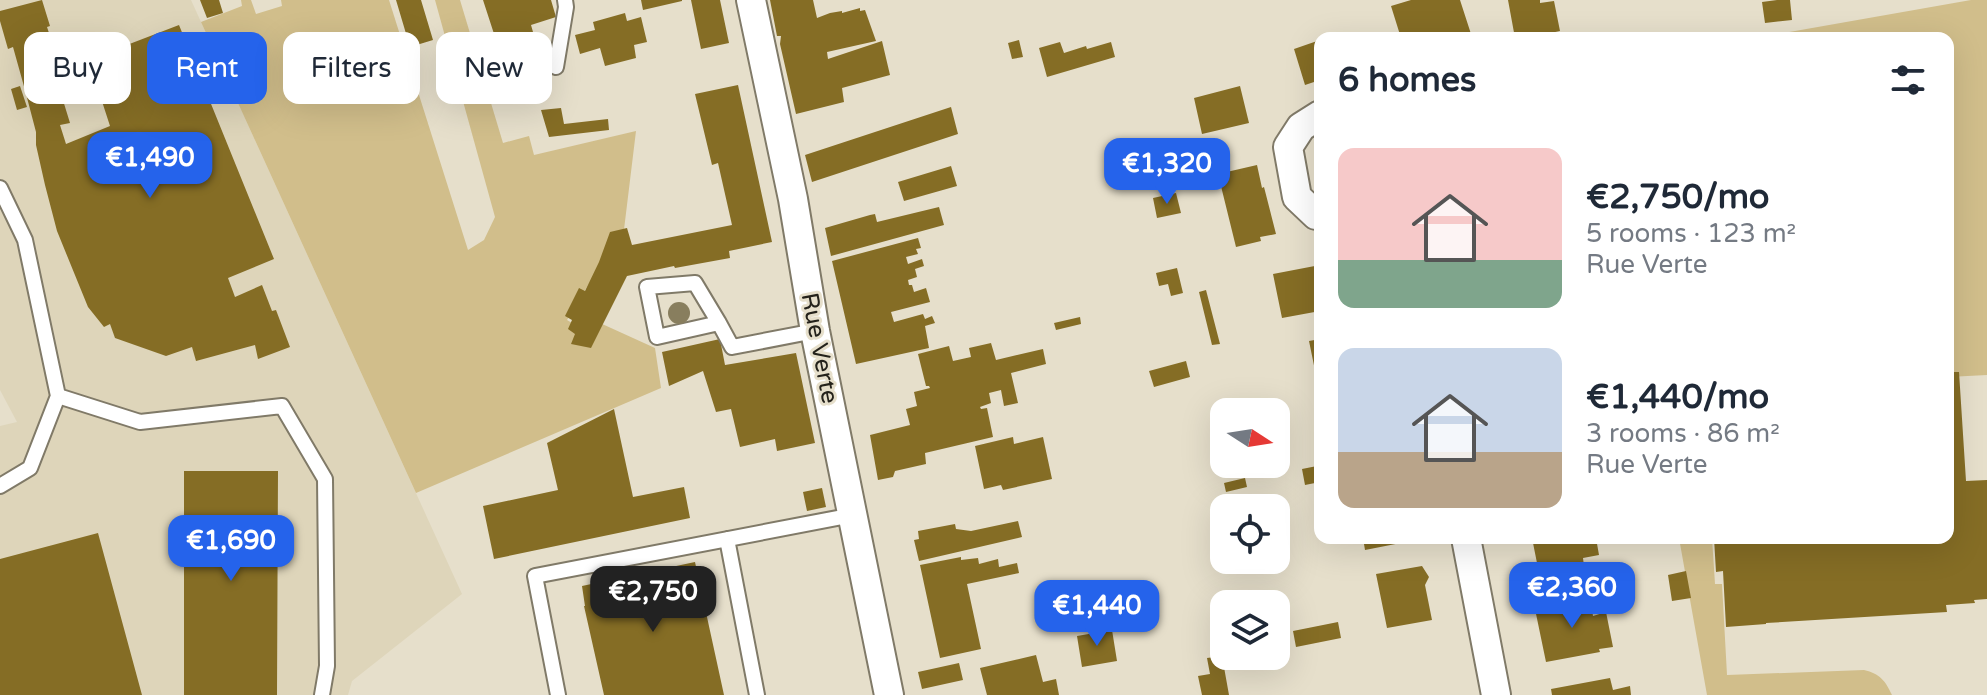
<!DOCTYPE html>
<html lang="en">
<head>
<meta charset="utf-8">
<style>
	:root { --surface:#fff; --page:#f2f2f3; --text:#1f2937; --muted:#747a83; --accent:#2563eb }
	body { margin:0; font-family:"Varela Round",sans-serif; background:var(--page); color:var(--text); height:100vh; display:flex; flex-direction:column; font-size:30px; white-space:nowrap }
	* { box-sizing:border-box; margin:0 }
	p { font-size:26px; color:var(--muted) }
	.icon { flex:none; width:44px; height:44px; fill:none; stroke:currentColor; stroke-width:2; stroke-linecap:round; stroke-linejoin:round }
	.map { position:relative; flex:1; overflow:hidden }
	.side { position:absolute; left:1314px; top:32px; width:640px; height:512px; display:flex; flex-direction:column; background:var(--surface); border-radius:16px; box-shadow:0 8px 32px #0002 }
	.side>* { flex:none }
	.banner { position:absolute; left:24px; top:32px; width:760px; height:72px; display:flex; gap:16px }
	.needle { width:52px; rotate:102deg }
	.fabs { position:absolute; left:1210px; top:398px; display:grid; gap:16px }
	.fabs a { display:grid; place-items:center; width:80px; height:80px; border-radius:16px; background:var(--surface); box-shadow:0 8px 32px #0002; font-size:40px }
	.price { position:absolute; translate:-50% -68px; padding:0 18px; border-radius:16px; background:var(--accent); color:#fff; font-size:26px; line-height:52px; filter:drop-shadow(0 2px 4px #0008) }
	.price::after { content:''; position:absolute; left:50%; top:48px; width:24px; height:18px; margin-left:-12px; background:inherit; clip-path:polygon(0 0,100% 0,50% 100%) }
	.price.current { background:#222; color:#fff }
	ul { padding:0; list-style:none }
	li { display:flex; align-items:center; gap:24px; height:200px; padding:0 24px }
	li span { display:grid; place-items:center; flex:none; width:224px; height:160px; border-radius:16px; color:#555 }
	li>.icon { margin-inline-start:auto }
	span .icon { width:96px; height:96px; fill:#fffc; stroke-width:1 }
	li b { font-size:34px }
	h2 { display:flex; justify-content:space-between; align-items:center; height:96px; padding:0 24px; font-size:34px }
	.chip { padding:0 28px; border-radius:16px; background:var(--surface); box-shadow:0 8px 32px #0002; font-size:28px; line-height:72px }
	.chip.current { background:var(--accent); color:#fff }
	.map>svg:first-child { display:block }
</style>
</head>
<body>
<div class="map">
<svg width="1987" height="695" viewBox="0 0 1987 695">
	<rect width="100%" height="100%" fill="#e6dfcb"/>
	<path fill="#ded5ba" d="M0,0H191L462,594L352,681L348,695H0V426L17,422L0,390Z"/>
	<path fill="#d1be8b" d="M241,0H251L256,14L282,6L281,0H389L468,250L484,240L495,217L435,0H460L503,143L529,136L534,155L636,131L622,246L597,270L567,320L594,336L600,323L655,348L661,388L416,493L201,22L242,6Z
		M1971,0H1987V375L1948,377V38H1756Z
		M1679,538H1712L1715,584H1722L1727,675L1864,670C1880,674 1885,680 1892,695H1707Z"/>
	<path fill="#856d25" d="M42,0L50,26L47,27L60,66L47,70L48,79L54,100L62,97L70,123L60,125L66,144L110,126L98,89L131,78L119,48L179,25L274,259L228,278L235,297L262,285L272,311L276,310L290,347L258,359L255,345L196,361L192,347L166,356L115,338L110,324L104,327L88,307L57,231L45,185L36,145V132L25,90L13,47L8,49L0,21V11Z
		M200,0H219L223,13L207,18Z
		M396,0H421L433,40L410,47Z
		M483,0H551L556,17L531,25L543,67L519,71L508,36L496,40Z
		M641,0H682V1L643,10Z
		M691,0H720L729,43L701,49Z
		M770,0H813L817,18L830,13L842,11V13L860,8V11L865,10L876,41L827,52L828,59L882,41L890,75L842,88L844,102L796,114L780,44L781,36H777Z
		M1411,0H1460L1471,34L1457,38H1401L1391,6Z
		M1508,0H1540V3L1554,1L1560,31L1546,34L1547,38H1515Z
		M1777,0H1790L1792,20L1765,23L1762,2Z
		M625,13L627,21L641,17L647,42L634,45L636,58L605,66L600,48L580,54L575,35L595,30L593,22Z
		M1019,40L1023,57L1012,59L1008,43Z
		M1320,40V80L1305,85L1294,49Z
		M1060,42L1064,53L1086,46L1087,49L1111,42L1115,57L1047,77L1039,48Z
		M738,85L772,242L729,251L730,258L675,268L674,266L627,276L591,348L571,344L575,334L568,329L572,320L565,316L579,288L585,291L599,262L610,232L627,228L632,245L732,225L718,163L712,165L695,94Z
		M20,86L27,107L17,110L11,89Z
		M1240,86L1249,123L1202,134L1194,98Z
		M951,107L958,134L812,182L805,155Z
		M561,108L564,124L608,119L609,130L549,137L541,110Z
		M1257,165L1262,188L1264,187L1276,234L1260,237L1261,241L1236,247L1218,174Z
		M951,166L957,186L904,201L898,182Z
		M1176,193L1181,213L1157,218L1153,198Z
		M939,207L944,225L831,256L825,228L870,215L875,214L877,222Z
		M918,238L921,248L916,249L918,254L906,257L908,264L922,259L924,266L915,269L917,277L908,280L909,285H912L914,292L926,288L930,302L891,312L894,322L923,314L925,319L932,316L935,323L925,326L929,348L856,364L832,261Z
		M1320,265V311L1282,318L1273,274Z
		M1177,268L1183,293L1171,296L1168,284L1159,286L1156,273Z
		M1206,290L1220,344L1212,345L1199,292Z
		M1080,317L1081,324L1056,330L1054,323Z
		M720,339L725,365L796,353L815,443L777,451L775,439L740,447L731,409L716,412L703,371L669,386L662,352Z
		M1320,339V389L1319,390L1309,341Z
		M991,343L996,360L1043,349L1046,364L1011,373L1018,403L1004,406L1001,390L989,393L991,403L980,407L981,409L987,408L993,437L925,453L926,464L895,471L893,477L878,480L870,435L910,425L906,409L917,406L914,392L930,388L929,386H926L918,354L949,346L953,361L971,357L969,348Z
		M1186,361L1190,377L1154,387L1149,371Z
		M1948,372H1959L1966,481L1987,480V599L1974,600L1975,603L1946,605L1947,612L1766,623V624L1726,627L1723,571L1716,572L1714,538H1948Z
		M614,409L633,497L684,487L690,518L494,559L483,506L558,490L547,443Z
		M1013,437L1014,444L1043,437L1052,479L1003,490L1001,485L984,489L975,446Z
		M1317,466L1320,482L1305,485L1302,469Z
		M184,471H278L277,695H184Z
		M1245,478L1247,487L1226,492L1224,483Z
		M822,488L826,507L807,511L803,492Z
		M1018,521L1022,537L919,561L914,540L919,539L918,531L955,524L956,529L971,531Z
		M98,533L142,695H0V559Z
		M1363,538H1420L1421,539L1365,550Z
		M1532,538H1596L1599,555L1583,558L1585,574L1533,585L1529,565L1537,563Z
		M961,557V560L978,558L979,564L998,559L999,567L1017,563L1019,573L967,584L981,649L940,658L920,565Z
		M695,562L724,695H604L584,606H585L582,586Z
		M1422,566L1429,577L1425,585L1432,620L1387,628L1376,574Z
		M1686,571L1691,598L1672,601L1668,575Z
		M1590,598L1593,616L1606,612L1613,647L1599,649L1600,652L1546,662L1535,609Z
		M1338,622L1341,638L1296,647L1293,631Z
		M1112,630L1117,661L1082,667L1077,636Z
		M1036,655L1043,682L1056,679L1059,695H987L980,668Z
		M1222,656L1229,695H1202L1198,676L1210,674L1207,658Z
		M959,663L963,680L922,689L918,672Z
		M1610,678L1613,690L1630,686L1631,695H1552L1551,689Z"/>
	<g fill="none" stroke-linecap="round" stroke-linejoin="round">
		<g stroke="#807a68" stroke-width="18">
			<path id="lane" d="M556,67L566,7L565,0
				M0,188L25,240L58,396L30,468L0,486
				M719,323L657,337L647,287L695,283L719,323L732,347L815,331
				M58,396L140,422L282,406L325,479L327,666L322,695
				M727,539L757,695
				M558,695L535,576L853,515"/>
		</g>
		<g stroke="#807a68" stroke-width="32">
			<path id="street" d="M751,0L793,199L815,331L889,695
				M1320,115L1301,127L1288,147L1297,197L1316,215H1320
				M1466,538L1496,695"/>
		</g>
		<use href="#lane" stroke="#fff" stroke-width="14"/>
		<use href="#street" stroke="#fff" stroke-width="28"/>
	</g>
	<g fill="#887e5e">
		<circle cx="93" cy="54" r="11"/>
		<circle cx="679" cy="313" r="11"/>
	</g>
	<g text-anchor="middle" stroke-width="6" stroke-linejoin="round" paint-order="stroke">
		<g font-size="24" fill="#24221b" stroke="#e6dfcb">
			<text transform="translate(820 348) rotate(79)" y="8">Rue Verte</text>
		</g>
	</g>
</svg>
<div class="fabs">
<a><svg class="needle" viewBox="-14 -14 28 28"><path d="M0-13l5 13h-10z" fill="#e53935"/><path d="M0 13l5-13h-10z" fill="#747a83"/></svg></a>
<a><svg class="icon" aria-label="locate" viewBox="0 0 24 24"><circle cx="12" cy="12" r="6"/><path d="M12 2v4M12 18v4M2 12h4M18 12h4"/></svg></a>
<a><svg class="icon" aria-label="layers" viewBox="0 0 24 24"><path d="M12 4l9 5-9 5-9-5zM3 14l9 5 9-5"/></svg></a>
</div>
<b class="price" style="left:150px;top:200px">€1,490</b>
<b class="price" style="left:1167px;top:206px">€1,320</b>
<b class="price" style="left:231px;top:583px">€1,690</b>
<b class="price" style="left:1572px;top:630px">€2,360</b>
<b class="price current" style="left:653px;top:634px">€2,750</b>
<b class="price" style="left:1097px;top:648px">€1,440</b>
<div class="banner">
<a class="chip">Buy</a>
<a class="chip current">Rent</a>
<a class="chip">Filters</a>
<a class="chip">New</a>
</div>
<section class="side">
<h2>6 homes<svg class="icon" aria-label="filters" viewBox="0 0 24 24"><path d="M4 7h16M4 17h16"/><circle cx="9" cy="7" r="2"/><circle cx="15" cy="17" r="2"/></svg></h2>
<ul>
<li><span style="background:linear-gradient(#f6c9c9 70%,#7fa58c 0)"><svg class="icon" aria-label="home" viewBox="0 0 24 24"><path d="M3 11l9-7 9 7M6 9v11h12V9"/></svg></span><div><b>€2,750/mo</b><p>5 rooms · 123 m²</p><p>Rue Verte</p></div></li>
<li><span style="background:linear-gradient(#c9d6e8 65%,#b9a48a 0)"><svg class="icon" aria-label="home" viewBox="0 0 24 24"><path d="M3 11l9-7 9 7M6 9v11h12V9"/></svg></span><div><b>€1,440/mo</b><p>3 rooms · 86 m²</p><p>Rue Verte</p></div></li>
</ul>
</section>
</div>
</body>
</html>
